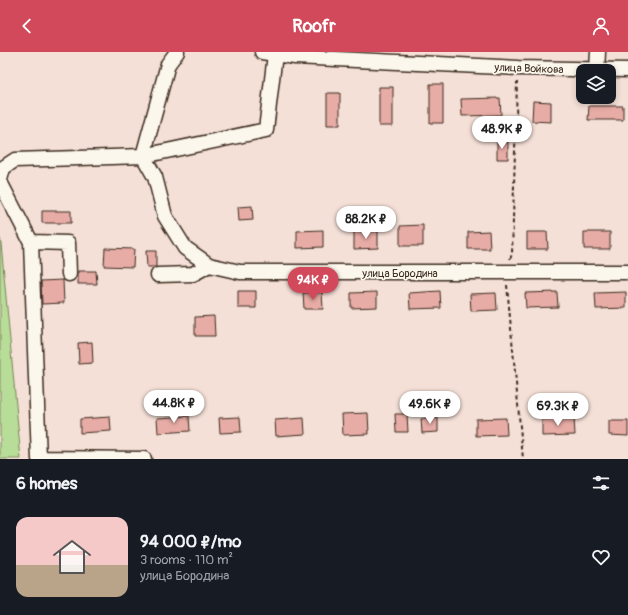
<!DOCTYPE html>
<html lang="en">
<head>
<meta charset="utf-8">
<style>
	:root { --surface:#171b24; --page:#20242c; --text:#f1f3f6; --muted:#9ea1a6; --line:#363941; --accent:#d1495b }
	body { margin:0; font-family:Pangolin,sans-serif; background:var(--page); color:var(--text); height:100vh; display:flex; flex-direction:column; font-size:15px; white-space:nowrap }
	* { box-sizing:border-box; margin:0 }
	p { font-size:13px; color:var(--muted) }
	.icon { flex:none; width:22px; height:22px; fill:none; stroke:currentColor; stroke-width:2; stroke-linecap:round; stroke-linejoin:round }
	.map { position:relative; height:407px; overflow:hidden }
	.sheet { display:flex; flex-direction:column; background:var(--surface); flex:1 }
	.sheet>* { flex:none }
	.tools { position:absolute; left:576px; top:12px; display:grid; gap:8px }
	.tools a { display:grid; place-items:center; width:40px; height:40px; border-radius:8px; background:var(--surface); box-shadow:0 2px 6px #0003; font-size:20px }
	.price { position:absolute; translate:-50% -34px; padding:0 9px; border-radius:14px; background:#fff; color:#222; font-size:13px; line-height:26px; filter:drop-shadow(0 1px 2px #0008) }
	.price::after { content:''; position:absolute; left:50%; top:24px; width:12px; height:9px; margin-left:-6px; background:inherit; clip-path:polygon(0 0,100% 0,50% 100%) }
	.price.active { background:var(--accent); color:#fff }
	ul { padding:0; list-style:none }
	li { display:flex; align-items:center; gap:12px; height:100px; padding:0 16px }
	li+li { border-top:1px solid var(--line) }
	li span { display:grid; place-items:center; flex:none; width:112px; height:80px; border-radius:12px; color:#555 }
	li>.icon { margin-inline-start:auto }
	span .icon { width:48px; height:48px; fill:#fffc; stroke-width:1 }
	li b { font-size:17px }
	h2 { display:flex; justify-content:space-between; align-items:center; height:48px; padding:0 16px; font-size:17px }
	header { display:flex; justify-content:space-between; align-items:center; height:52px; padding:0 16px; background:var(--accent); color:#fff; font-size:18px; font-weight:700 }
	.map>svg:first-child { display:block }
</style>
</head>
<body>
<header><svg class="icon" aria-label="back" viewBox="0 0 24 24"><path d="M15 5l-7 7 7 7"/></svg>Roofr<svg class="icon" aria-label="person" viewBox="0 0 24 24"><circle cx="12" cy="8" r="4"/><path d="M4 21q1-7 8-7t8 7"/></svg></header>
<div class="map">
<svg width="628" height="407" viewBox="0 0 628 407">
	<rect width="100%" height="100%" fill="#f5e0d7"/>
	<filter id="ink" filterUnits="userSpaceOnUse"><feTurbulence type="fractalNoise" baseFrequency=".025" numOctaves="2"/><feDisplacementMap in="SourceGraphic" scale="8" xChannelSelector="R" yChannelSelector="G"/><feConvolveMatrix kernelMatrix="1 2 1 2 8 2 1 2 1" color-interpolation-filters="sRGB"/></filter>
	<g filter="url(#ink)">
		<path fill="#b8dd98" stroke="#7a845b" d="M0,186L1,191L21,407H0Z"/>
		<path fill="#e7aca5" stroke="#3b2a1e" d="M430,32H443V71H430Z
			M379,35H393V74H379Z
			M327,41H340V73H327Z
			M500,46L501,63L462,64L461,47Z
			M533,49L551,50V70L532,69Z
			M589,54H623V68H588Z
			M497,89H508V107H497Z
			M252,154L253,168L239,169L238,155Z
			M42,159H71V171H42Z
			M423,173V194H400V174Z
			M323,178V195L297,196V179Z
			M354,179H378V196L354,197Z
			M489,179L490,197H468V180Z
			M527,180H547L548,197H527Z
			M584,180H610V197H584Z
			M105,196L134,197L133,215L104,214Z
			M146,199H156V215H147Z
			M78,219H96L97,232H78Z
			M63,228L64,251L42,252L41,229Z
			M238,239H256V256H238Z
			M440,239L441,256L410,257L409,241Z
			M322,240L323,257H304L303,241Z
			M377,240V255L351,256V241Z
			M557,240L558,255L526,256L525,241Z
			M626,240V256L596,257L595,241Z
			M496,241L497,258L471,259L470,242Z
			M214,264L215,284H195V265Z
			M92,290L93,311L79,312L78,291Z
			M368,361L369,382L343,383L342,362Z
			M395,362H407L408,380H396Z
			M189,364L190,379L158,381L157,366Z
			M110,365L111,379L80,381V367Z
			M240,365L241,380L220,381L219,366Z
			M304,366L305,382L276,384L275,368Z
			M438,366V380L422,381L421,367Z
			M506,366L507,383L476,384V367Z
			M574,366L575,383L542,384V367Z
			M609,369H628V384L609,383Z"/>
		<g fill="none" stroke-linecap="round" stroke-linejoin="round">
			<g stroke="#3b2a1e" stroke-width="17">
				<path id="minor" d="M262,0L295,5L518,16L628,18
					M275,2L266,78L143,104L155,125L165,164L185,196L209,213L240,220H628
					M597,18L598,0
					M0,128L3,116L15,108L143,104L168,12L177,0
					M0,130L31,190L39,407
					M31,190L68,191L69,222
					M158,223L193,222L209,213
					M39,406L144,407"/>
			</g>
			<path stroke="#3b2a1e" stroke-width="2" stroke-dasharray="4 3" stroke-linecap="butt" d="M510,207L512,202L517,30
				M507,233L523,407"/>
			<use href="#minor" stroke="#fbf7ec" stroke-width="14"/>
		</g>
	</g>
	<g text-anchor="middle" stroke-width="3.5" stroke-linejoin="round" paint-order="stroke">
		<g font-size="11" fill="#3b2a1e" stroke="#fbf7ec">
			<text transform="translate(529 16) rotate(2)" y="4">улица Войкова</text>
			<text x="400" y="225">улица Бородина</text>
		</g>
	</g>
</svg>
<div class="tools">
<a><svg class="icon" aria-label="layers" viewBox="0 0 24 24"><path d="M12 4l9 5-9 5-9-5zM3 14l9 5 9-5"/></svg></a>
</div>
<b class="price" style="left:502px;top:98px">48.9K ₽</b>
<b class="price" style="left:366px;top:188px">88.2K ₽</b>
<b class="price active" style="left:313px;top:249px">94K ₽</b>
<b class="price" style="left:174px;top:372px">44.8K ₽</b>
<b class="price" style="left:430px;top:373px">49.6K ₽</b>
<b class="price" style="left:558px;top:375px">69.3K ₽</b>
</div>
<section class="sheet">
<h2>6 homes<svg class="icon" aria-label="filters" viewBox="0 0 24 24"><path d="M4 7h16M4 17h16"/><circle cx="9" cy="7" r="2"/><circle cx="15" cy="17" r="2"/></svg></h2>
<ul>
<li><span style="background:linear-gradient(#f6c9c9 60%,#b9a48a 0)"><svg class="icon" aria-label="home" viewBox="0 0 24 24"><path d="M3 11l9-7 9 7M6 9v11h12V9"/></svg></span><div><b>94 000 ₽/mo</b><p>3 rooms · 110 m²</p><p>улица Бородина</p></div><svg class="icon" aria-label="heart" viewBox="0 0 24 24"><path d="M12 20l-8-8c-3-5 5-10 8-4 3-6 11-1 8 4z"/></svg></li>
</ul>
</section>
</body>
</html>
